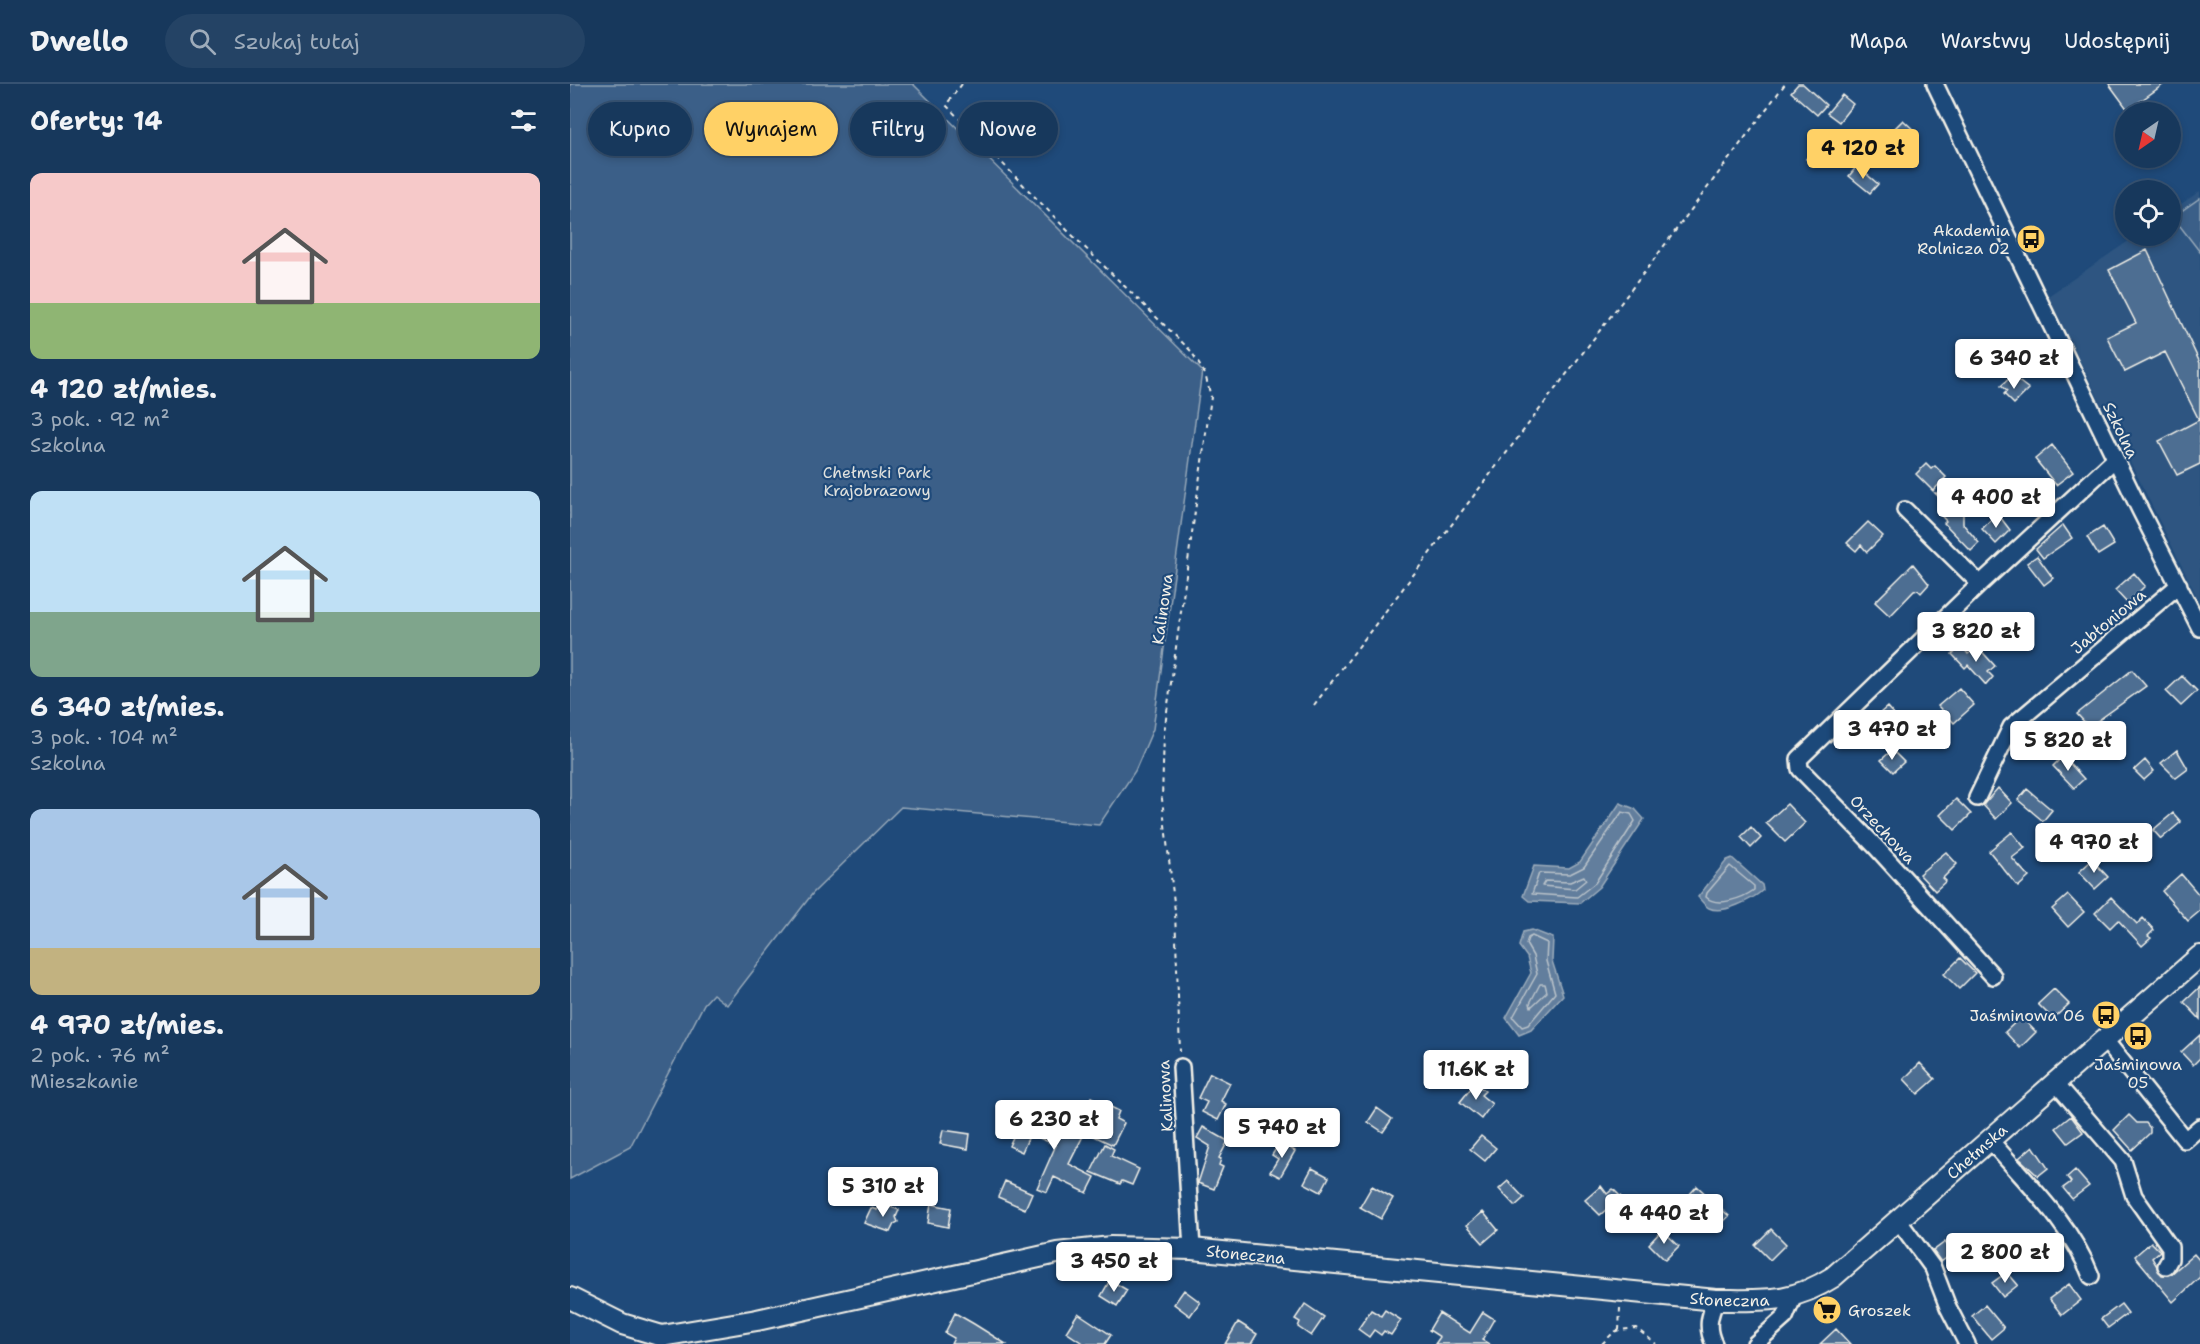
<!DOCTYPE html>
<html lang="pl">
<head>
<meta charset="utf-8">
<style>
	:root { --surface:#17385c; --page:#244365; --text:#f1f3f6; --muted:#9eacbb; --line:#365272; --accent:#ffd166 }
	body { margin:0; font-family:"Shantell Sans",sans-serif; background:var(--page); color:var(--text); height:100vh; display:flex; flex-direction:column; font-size:22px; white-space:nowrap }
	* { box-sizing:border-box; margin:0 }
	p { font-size:20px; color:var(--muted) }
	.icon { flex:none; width:33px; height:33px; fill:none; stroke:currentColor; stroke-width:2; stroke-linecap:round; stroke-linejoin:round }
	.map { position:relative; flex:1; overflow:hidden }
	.sheet { display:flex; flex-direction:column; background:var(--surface); width:570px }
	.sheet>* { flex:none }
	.guide { position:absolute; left:18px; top:18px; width:570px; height:54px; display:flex; gap:12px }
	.needle { width:39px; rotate:214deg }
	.fabs { position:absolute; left:1545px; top:18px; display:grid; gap:12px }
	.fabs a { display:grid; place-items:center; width:66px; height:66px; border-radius:50%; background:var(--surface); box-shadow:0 3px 9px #0003,0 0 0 2px var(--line); font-size:30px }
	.price { position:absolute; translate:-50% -51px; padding:0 14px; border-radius:6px; background:#fff; color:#222; font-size:20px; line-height:39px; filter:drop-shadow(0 2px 3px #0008) }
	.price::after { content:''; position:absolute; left:50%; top:36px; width:18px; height:14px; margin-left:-9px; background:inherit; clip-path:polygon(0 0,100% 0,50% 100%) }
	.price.current { background:var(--accent); color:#111 }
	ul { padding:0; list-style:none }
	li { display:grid; align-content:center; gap:12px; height:318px; padding:0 30px }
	li span { display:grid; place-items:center; height:186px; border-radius:12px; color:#555 }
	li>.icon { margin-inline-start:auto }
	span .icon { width:108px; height:108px; fill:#fffc; stroke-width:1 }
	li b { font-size:26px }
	h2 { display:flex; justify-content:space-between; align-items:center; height:72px; padding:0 30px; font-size:26px }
	.pill { padding:0 21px; border-radius:27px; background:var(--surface); box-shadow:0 3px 9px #0003,0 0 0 2px var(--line); font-size:21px; line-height:54px }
	.pill.current { background:var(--accent); color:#111 }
	header { display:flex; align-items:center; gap:36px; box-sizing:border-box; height:84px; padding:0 30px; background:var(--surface); border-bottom:2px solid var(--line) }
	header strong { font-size:28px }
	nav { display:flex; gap:33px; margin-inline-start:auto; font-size:21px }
	.search { width:420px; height:54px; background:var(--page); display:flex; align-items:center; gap:15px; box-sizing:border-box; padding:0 21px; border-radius:33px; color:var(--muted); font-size:22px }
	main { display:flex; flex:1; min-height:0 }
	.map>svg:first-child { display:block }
</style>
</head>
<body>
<header>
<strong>Dwello</strong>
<div class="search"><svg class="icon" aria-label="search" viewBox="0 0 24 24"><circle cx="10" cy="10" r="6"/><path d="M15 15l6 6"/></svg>Szukaj tutaj</div>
<nav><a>Mapa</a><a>Warstwy</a><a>Udostępnij</a></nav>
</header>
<main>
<section class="sheet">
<h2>Oferty: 14<svg class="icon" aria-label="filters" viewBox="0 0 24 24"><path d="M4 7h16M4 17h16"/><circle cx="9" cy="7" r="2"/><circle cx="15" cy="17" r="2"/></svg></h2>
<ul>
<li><span style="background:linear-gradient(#f6c9c9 70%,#8fb573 0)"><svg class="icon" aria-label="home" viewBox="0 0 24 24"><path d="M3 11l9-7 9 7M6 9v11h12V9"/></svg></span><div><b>4 120 zł/mies.</b><p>3 pok. · 92 m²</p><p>Szkolna</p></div></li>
<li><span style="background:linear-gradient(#bfe0f5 65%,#7fa58c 0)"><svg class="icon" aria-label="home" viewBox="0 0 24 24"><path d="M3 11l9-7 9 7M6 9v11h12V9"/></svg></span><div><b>6 340 zł/mies.</b><p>3 pok. · 104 m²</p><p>Szkolna</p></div></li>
<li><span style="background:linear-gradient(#a9c7e8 75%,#c2b280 0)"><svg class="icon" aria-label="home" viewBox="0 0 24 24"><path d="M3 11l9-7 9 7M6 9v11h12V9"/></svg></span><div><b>4 970 zł/mies.</b><p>2 pok. · 76 m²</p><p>Mieszkanie</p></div></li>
</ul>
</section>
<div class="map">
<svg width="1630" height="1260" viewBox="0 0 1630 1260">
	<rect width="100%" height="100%" fill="#1f4a7a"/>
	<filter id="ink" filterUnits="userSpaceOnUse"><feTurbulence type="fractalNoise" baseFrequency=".0167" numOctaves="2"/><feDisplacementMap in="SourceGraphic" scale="12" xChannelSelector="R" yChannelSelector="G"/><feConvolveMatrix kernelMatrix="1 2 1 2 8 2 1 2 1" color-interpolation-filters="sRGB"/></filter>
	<g filter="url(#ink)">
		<path fill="#2d5581" d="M1630,107V519L1478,212L1566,152H1600L1601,127Z"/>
		<path fill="#3a5f88" stroke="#97a8b8" stroke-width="1.5" d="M0,0H343L632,287L583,645L565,687L529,741L331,723L243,809L157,921L143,910L134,920L60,1063L0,1095Z
			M1630,114V168L1603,133Z"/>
		<path fill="#627e9d" stroke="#9cacbb" stroke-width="1.5" d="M1050,719L1065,725L1074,735L1029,803L1010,819L959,817L953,812L964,782L999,784L1010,778Z
			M1162,774L1192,801L1193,806C1183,815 1153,831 1139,824C1135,822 1131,816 1128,813L1157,776Z
			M962,846L983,854L982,877L993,911L961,946L949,951L936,934L961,889L957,873L949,862L953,848Z"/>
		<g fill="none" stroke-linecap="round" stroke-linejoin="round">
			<path stroke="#bac3ca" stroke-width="1.5" d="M1052,728L1061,730L1065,737L1025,799L1007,813L962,810L969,789L1000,790L1014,783Z
				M1160,782L1184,802V806C1173,814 1147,824 1136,813L1137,809Z
				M1014,792L1016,796L1005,805L972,802L975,797L1000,798Z
				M962,852L977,859L976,877L985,909L958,941L952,943L943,933L967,890L963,872L956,860L958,854Z
				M970,900H975L977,908L961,923L960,919Z"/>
		</g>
		<path fill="#4d6e92" stroke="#f4f1e8" stroke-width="1.5" d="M1228,0H1233L1256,21L1247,31L1221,8Z
			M1539,0H1594L1558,26Z
			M1272,11L1283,20L1269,38L1257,29Z
			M1333,36L1348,50L1332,67L1324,59L1328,55L1321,48Z
			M1247,62L1255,68L1244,82L1236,75Z
			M1287,82L1308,100L1300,109L1279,92Z
			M1577,166L1630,279V380L1607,391L1589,357L1629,336L1595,268L1555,288L1537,253L1566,239L1539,186Z
			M1442,292L1459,305L1444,320L1434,310L1437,307L1431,302Z
			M1482,361L1503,388L1486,401L1465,375Z
			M1356,380L1361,385L1365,382L1376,393L1363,407L1346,390Z
			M1365,409L1389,410L1394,415L1398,424L1393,429V440L1409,459L1401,467L1374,439L1376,437L1367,427L1375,419Z
			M1427,429L1440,446L1426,460L1412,445Z
			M1298,438L1313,452L1297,468L1291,461L1286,467L1277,459Z
			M1493,441L1502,454L1473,474L1466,465Z
			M1533,443L1544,461L1528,471L1517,453Z
			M1467,472L1483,494L1474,501L1457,479Z
			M1343,480L1359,500L1351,509L1348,506L1344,507L1320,532L1305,518Z
			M1564,489L1575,502L1557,519L1545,506Z
			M1392,562L1398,570L1407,562L1425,582L1418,588L1423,593L1416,601L1398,581L1395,584L1382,570Z
			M1562,586L1576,602L1519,643L1507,630Z
			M1612,592L1627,607L1611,622L1596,607Z
			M1389,604L1404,621L1384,639L1368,622Z
			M1317,623L1331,639L1308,658L1294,643Z
			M1322,666L1334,678L1323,688L1311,676Z
			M1607,666L1618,685L1606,694L1591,679Z
			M1493,672L1514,695L1504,704L1483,682Z
			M1575,676L1584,687L1574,696L1564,686Z
			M1428,704L1442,719L1426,735L1413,721Z
			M1457,705L1482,726L1473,737L1448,716Z
			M1386,715L1401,730L1385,746L1370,731Z
			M1217,720L1235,739L1215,758L1196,739Z
			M1603,729L1611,738L1591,755L1583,746Z
			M1181,743L1191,754L1181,764L1171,753Z
			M1442,748L1455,764L1442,774L1459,793L1448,803L1419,767Z
			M1376,768L1387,780L1373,794L1376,797L1365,807L1349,790Z
			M1522,776L1538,793L1525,805L1509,788Z
			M1611,790L1630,812V827L1618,837L1592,807Z
			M1498,811L1514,828L1498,843L1482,825Z
			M1541,813L1567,840L1573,834L1584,846L1578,852L1581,854L1572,862L1548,836L1540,844L1525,829Z
			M1390,874L1405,889L1389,905L1374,890Z
			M1630,903V935L1614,918Z
			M1484,905L1499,920L1483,935L1468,920Z
			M1451,933L1466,948L1450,964L1435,948Z
			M1630,951V974L1623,981L1611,968Z
			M1350,979L1365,995L1348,1010L1334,995Z
			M640,989L660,999L651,1017L656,1020L648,1036L632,1028L637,1018L628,1014Z
			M905,999L915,1007L911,1011L922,1020L911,1035L890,1018Z
			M521,1013L549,1027L546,1035L554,1039L543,1061L507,1044Z
			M807,1024L822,1035L813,1048L798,1038Z
			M455,1027L513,1052L499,1080L525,1093L517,1109L484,1093L477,1108L467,1104L486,1061L460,1050L452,1068L439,1062Z
			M1559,1031L1567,1039H1576L1580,1044V1049L1562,1066L1544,1046Z
			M1501,1032L1513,1048L1498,1059L1486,1044Z
			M633,1043L658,1057L649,1074L651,1075L649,1081L653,1083L644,1105L628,1099L640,1062L627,1054Z
			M373,1046L400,1050L398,1065L370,1060Z
			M911,1052L926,1064L915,1077L900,1065Z
			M710,1058L725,1067L710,1093L700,1088L708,1075L702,1071Z
			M535,1060L544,1065L541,1072L569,1085L562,1101L552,1097L550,1100L521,1088Z
			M1463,1062L1478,1084L1468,1092L1449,1074Z
			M742,1084L759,1093L751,1108L734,1099Z
			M1505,1086L1519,1102L1502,1115L1493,1104L1501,1098L1497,1093Z
			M435,1097L462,1109L455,1125L428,1113Z
			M938,1097L954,1114L945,1122L929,1105Z
			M802,1102L823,1114L811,1135L790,1123Z
			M1031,1102L1037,1110L1043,1105L1051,1113L1030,1131L1015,1116Z
			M1127,1102L1159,1132L1151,1140L1120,1110Z
			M311,1119L329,1126L326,1133L328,1138L324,1140L320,1148L294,1139L301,1124L307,1126Z
			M361,1120L381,1124L378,1143L358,1139Z
			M913,1128L928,1146L913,1159L897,1141Z
			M1201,1145L1216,1160L1200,1176L1185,1161Z
			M1092,1146L1109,1162L1095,1176L1079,1160Z
			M1375,1158L1383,1169L1371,1178L1363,1167Z
			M1581,1158L1590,1167L1582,1174L1592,1191L1601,1190L1624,1170L1630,1177V1193L1603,1218L1565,1172Z
			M1437,1188L1448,1201L1433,1213L1422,1199Z
			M540,1196L557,1206L547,1222L531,1212Z
			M1499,1200L1511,1216L1492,1231L1479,1215Z
			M614,1206L630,1218L620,1232L604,1220Z
			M735,1220L754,1233L741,1252L728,1243L730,1238L725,1235Z
			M1551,1220L1558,1229L1538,1244L1531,1235Z
			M1415,1221L1434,1244L1421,1255L1402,1232Z
			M801,1226L811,1232L815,1226L831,1236L821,1251L814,1247L811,1251L804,1246L799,1253L788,1245Z
			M913,1228L924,1235L912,1256L919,1260H865L870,1253L859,1246L869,1229L900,1249Z
			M385,1229L404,1240L436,1260H381L384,1254L375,1249Z
			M508,1229L541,1251L535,1260H514L496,1248Z
			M668,1238L687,1250L681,1260H655Z
			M1266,1245L1280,1260H1250Z"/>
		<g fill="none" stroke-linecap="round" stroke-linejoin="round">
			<g stroke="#f4f1e8" stroke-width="20">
				<path id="minor" d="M1365,0L1570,426L1630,544
					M1335,426L1410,500
					M1407,714L1441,643L1609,501
					M1423,892L1305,762L1230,685L1229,675L1410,500L1545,375
					M1534,955L1615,1056L1630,1043
					M611,983L622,1165
					M1485,998L1553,1077L1564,1112L1600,1163V1175L1596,1182
					M1419,1055C1455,1097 1501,1140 1521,1192
					M1328,1136L1363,1184L1378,1223L1397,1260
					M1144,1260C1136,1244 1139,1232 1146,1216
					M1185,1260L1215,1233L1223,1214"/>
			</g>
			<g stroke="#f4f1e8" stroke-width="24">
				<g id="major">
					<path id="s1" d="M0,1214L52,1240L92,1252L187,1236L487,1169L541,1163L622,1165L1146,1216C1193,1216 1221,1220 1263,1193L1630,872"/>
				</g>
			</g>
			<path stroke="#f4f1e8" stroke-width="2" stroke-dasharray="4.5 4.5" stroke-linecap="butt" d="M392,0L376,21L497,146L621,267L635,290L641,313L594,649L592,715L605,827L610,968
				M744,621L1076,186L1215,0
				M1050,1224L1049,1246L1066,1244L1086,1260
				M1032,1260L1044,1248L1049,1246"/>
			<use href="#minor" stroke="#1f4a7a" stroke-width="15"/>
			<use href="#major" stroke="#1f4a7a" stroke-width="20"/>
		</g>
	</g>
	<defs>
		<g id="bus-disc" transform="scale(1.5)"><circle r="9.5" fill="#ffd166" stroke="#1f4a7a"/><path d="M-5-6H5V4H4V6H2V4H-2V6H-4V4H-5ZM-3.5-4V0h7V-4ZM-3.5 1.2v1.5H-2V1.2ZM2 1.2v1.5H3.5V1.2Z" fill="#111"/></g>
		<g id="supermarket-disc" transform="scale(1.5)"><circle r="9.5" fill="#ffd166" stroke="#1f4a7a"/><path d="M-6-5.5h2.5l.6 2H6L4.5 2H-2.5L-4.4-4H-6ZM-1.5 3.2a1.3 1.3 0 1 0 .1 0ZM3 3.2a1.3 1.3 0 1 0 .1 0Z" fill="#111"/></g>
	</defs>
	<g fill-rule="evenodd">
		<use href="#bus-disc" x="1461" y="155"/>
		<use href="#bus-disc" x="1536" y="931"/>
		<use href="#bus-disc" x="1568" y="952"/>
		<use href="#supermarket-disc" x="1257" y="1226"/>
	</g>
	<g text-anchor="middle" stroke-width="4.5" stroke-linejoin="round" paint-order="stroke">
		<g font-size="16" fill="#f4f1e8" stroke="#1f4a7a" text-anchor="end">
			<text x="1440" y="152">Akademia<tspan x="1440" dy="18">Rolnicza 02</tspan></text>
			<text x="1515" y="937">Jaśminowa 06</text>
			<text x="1568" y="986" text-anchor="middle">Jaśminowa<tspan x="1568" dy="18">05</tspan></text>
			<text x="1278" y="1232" text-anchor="start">Groszek</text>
		</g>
		<g font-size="16" fill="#f4f1e8" stroke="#1f4a7a">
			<text transform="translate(1551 346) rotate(64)" y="6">Szkolna</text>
			<text transform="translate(592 525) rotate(-82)" y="6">Kalinowa</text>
			<text transform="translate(1538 537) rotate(-40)" y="6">Jabłoniowa</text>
			<text transform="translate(1313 745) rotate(47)" y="6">Orzechowa</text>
			<text transform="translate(595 1012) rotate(-93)" y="6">Kalinowa</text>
			<text dy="6" stroke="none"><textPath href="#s1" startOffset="1478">Chełmska</textPath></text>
			<text dy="6" stroke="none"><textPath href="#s1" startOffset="693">Słoneczna</textPath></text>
			<text dy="6" stroke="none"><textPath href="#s1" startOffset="1179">Słoneczna</textPath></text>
		</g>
		<g font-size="16" fill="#e1e2de" stroke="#1f4a7a">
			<text x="307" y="394">Chełmski Park<tspan x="307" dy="18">Krajobrazowy</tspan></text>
		</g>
	</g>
</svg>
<div class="fabs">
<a><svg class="needle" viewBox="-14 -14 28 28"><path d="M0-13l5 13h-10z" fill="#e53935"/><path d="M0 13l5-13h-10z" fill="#9eacbb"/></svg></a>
<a><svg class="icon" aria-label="locate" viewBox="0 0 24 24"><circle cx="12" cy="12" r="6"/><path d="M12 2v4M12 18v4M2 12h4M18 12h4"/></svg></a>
</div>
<b class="price current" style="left:1293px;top:96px">4 120 zł</b>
<b class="price" style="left:1444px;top:306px">6 340 zł</b>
<b class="price" style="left:1426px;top:445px">4 400 zł</b>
<b class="price" style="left:1406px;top:579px">3 820 zł</b>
<b class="price" style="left:1322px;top:677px">3 470 zł</b>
<b class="price" style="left:1498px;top:688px">5 820 zł</b>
<b class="price" style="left:1524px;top:790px">4 970 zł</b>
<b class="price" style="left:906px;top:1017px">11.6K zł</b>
<b class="price" style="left:484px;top:1067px">6 230 zł</b>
<b class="price" style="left:712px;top:1075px">5 740 zł</b>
<b class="price" style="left:313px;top:1134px">5 310 zł</b>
<b class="price" style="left:1094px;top:1161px">4 440 zł</b>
<b class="price" style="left:1435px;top:1200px">2 800 zł</b>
<b class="price" style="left:544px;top:1209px">3 450 zł</b>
<div class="guide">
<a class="pill">Kupno</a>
<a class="pill current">Wynajem</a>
<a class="pill">Filtry</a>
<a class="pill">Nowe</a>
</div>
</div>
</main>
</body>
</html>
